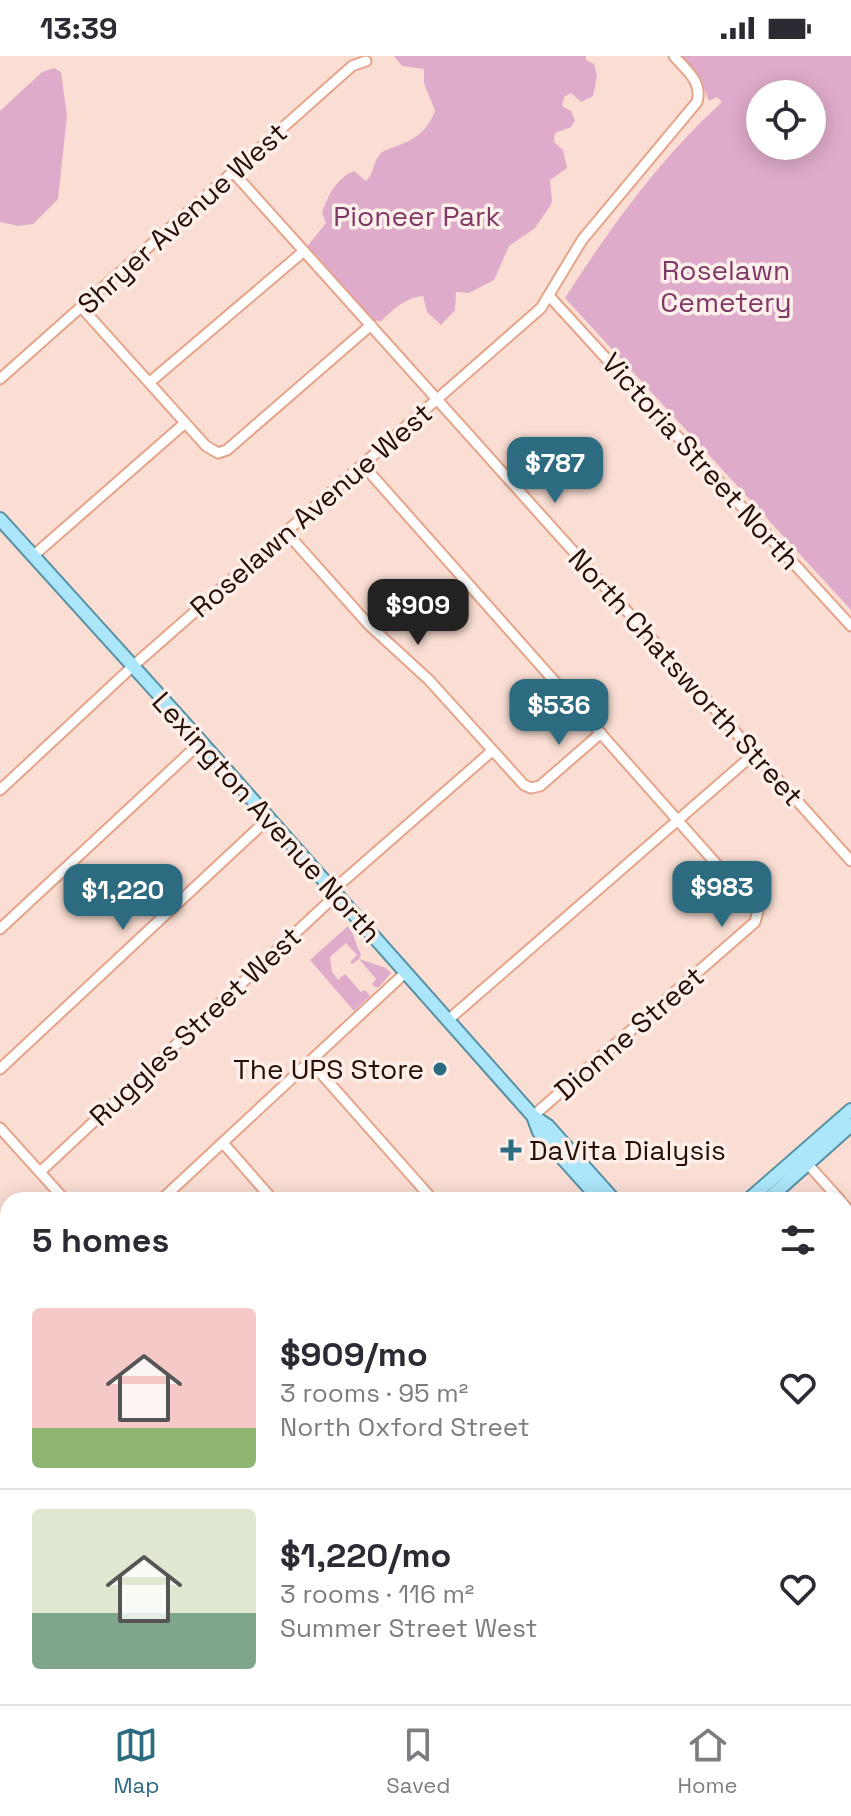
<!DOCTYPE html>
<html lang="en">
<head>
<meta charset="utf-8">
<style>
	:root { --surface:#fff; --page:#f2f2f3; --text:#2b2b33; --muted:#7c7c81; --line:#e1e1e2; --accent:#2c6b80 }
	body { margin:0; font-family:"Space Grotesk",sans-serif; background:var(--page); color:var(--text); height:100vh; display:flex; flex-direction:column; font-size:30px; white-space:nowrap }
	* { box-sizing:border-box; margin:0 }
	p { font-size:26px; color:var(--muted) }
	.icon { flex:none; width:44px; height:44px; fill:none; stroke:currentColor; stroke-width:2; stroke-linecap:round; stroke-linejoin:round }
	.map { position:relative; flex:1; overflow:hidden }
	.panel { position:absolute; left:0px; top:1136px; width:852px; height:512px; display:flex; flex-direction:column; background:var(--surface); border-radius:24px 24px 0 0; box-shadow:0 4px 20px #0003 }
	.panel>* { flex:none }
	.tools { position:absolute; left:746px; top:24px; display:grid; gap:16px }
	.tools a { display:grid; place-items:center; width:80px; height:80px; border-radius:50%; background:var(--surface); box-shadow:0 4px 20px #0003; font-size:40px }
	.price { position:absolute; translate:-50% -68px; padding:0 18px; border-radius:16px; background:var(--accent); color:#fff; font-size:26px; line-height:52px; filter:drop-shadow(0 2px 4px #0008) }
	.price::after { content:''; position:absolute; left:50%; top:48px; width:24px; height:18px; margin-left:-12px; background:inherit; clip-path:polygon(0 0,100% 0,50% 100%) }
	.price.active { background:#222; color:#fff }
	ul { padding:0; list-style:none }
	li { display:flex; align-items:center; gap:24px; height:200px; padding:0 32px }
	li+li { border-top:2px solid var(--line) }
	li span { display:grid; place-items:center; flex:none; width:224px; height:160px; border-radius:8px; color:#555 }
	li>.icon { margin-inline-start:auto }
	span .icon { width:96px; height:96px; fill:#fffc; stroke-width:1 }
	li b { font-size:34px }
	h2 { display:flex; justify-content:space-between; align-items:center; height:96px; padding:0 32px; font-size:34px }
	.status { display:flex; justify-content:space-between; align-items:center; height:56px; padding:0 40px; background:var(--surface); direction:ltr }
	.status svg { height:22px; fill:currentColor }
	.dock { display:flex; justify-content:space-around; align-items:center; height:112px; border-top:2px solid var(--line); background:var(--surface); font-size:22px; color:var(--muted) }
	.dock a { display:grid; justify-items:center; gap:4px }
	.dock .active { color:var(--accent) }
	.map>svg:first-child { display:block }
</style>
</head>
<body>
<div class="status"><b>13:39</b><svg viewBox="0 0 49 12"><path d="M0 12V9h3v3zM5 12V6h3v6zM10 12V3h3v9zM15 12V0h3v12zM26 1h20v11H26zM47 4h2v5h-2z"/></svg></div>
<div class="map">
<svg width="851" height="1648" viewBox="0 0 851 1648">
	<rect width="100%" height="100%" fill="#faded3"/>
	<path fill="#dfabca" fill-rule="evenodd" d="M394,0H586V4L594,8L597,20L593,40L581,46L571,37L564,41L562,50L571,55L575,65L571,71L555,77L554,86L563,94L567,112L550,124L552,145L550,150L535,172L509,190L494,224L469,237L456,236L455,254L441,269L427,256L423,240C404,242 393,254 380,266L377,264L374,267L306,192L326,167L322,157C328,140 336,122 354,115L366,125C375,117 372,106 381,97C386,93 393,92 399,89C418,82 427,74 435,55L424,27V13L402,10Z
		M681,0H851V554L565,242C610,172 660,102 722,46L717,41L709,45L698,19ZM760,38H812V90H760Z
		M54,12L61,16L67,60L58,143L33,168L19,170L0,166V55L42,16Z
		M348,870C355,878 355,889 361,898L359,903L386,912L391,917L379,931H375L372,928L376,923L359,903L352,908L350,906L357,899L346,887L330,901L332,916L338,924L345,918L361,936L365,934L370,940L354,955L310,904Z"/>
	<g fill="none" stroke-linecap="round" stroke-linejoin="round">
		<g stroke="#e5a48a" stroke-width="13">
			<path id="minor" d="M233,116L851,805
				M550,241L851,570
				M82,252L206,390L218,397L227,394L371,269
				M0,323L352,10L366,5
				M150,326L304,195
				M363,409L758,855L755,866L533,1060
				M286,476L369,569L429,624L524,729L531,732L540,730L601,677
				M33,500L185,367
				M0,734L133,610L541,252L582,184L697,46C703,26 686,14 674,0
				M0,873L201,686
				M447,965L755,697
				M310,1005L433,1144
				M0,1013L269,762
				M0,1072L65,1144
				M223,1087L273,1144
				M805,1105L840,1144
				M40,1116L336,839L340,828L492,695
				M161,1144L405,917
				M844,1149L851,1157
				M844,1214L851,1208
				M0,1294L8,1286
				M844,1347L851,1341
				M0,1433L8,1426
				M0,1475L7,1489
				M844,1481L851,1475
				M844,1624L851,1617
				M658,1640L665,1648
				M797,1640L804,1648
				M518,1648L528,1640
				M817,1648L826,1640"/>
		</g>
		<g stroke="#5890a3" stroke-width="16">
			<path id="major" d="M0,463L179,661L533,1060L548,1070L614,1144
				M533,1060L539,1076L600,1144
				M748,1144L851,1054
				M767,1144L851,1069
				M844,1412L851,1419
				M206,1648L214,1640
				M224,1648L233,1640"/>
		</g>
		<use href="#minor" stroke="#fff" stroke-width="9"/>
		<use href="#major" stroke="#abe6fb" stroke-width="12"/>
	</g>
	<g fill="#2c6b80" stroke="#fdefe9" stroke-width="3">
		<circle cx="440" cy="1013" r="8"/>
		<path d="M507 1082h8v8h8v8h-8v8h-8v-8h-8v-8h8z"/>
	</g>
	<g text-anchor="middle" stroke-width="7" stroke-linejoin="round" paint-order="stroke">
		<g font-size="28" fill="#803a67" stroke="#fdefe9">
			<text x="417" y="170">Pioneer Park</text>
			<text x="726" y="224">Roselawn<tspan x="726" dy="32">Cemetery</tspan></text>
		</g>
		<g font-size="28" fill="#260f06" stroke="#fdefe9">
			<text transform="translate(182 162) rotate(-42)" y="10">Shryer Avenue West</text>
			<text transform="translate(701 405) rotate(48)" y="10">Victoria Street North</text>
			<text transform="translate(311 454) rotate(-41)" y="10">Roselawn Avenue West</text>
			<text transform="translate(686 621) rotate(48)" y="10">North Chatsworth Street</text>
			<text transform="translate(267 761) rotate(48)" y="10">Lexington Avenue North</text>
			<text transform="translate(195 970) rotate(-43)" y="10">Ruggles Street West</text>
			<text transform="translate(629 977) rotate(-41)" y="10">Dionne Street</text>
		</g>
		<g font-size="28" fill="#260f06" stroke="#fdefe9" text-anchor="end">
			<text x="424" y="1023">The UPS Store</text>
			<text x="529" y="1104" text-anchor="start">DaVita Dialysis</text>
		</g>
	</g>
</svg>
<div class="tools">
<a><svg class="icon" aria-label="locate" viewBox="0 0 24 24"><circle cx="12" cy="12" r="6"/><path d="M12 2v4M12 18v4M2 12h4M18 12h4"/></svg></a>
</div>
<b class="price" style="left:555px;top:449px">$787</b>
<b class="price active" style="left:418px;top:591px">$909</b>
<b class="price" style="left:559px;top:691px">$536</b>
<b class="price" style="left:722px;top:873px">$983</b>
<b class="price" style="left:123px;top:876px">$1,220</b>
<section class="panel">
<h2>5 homes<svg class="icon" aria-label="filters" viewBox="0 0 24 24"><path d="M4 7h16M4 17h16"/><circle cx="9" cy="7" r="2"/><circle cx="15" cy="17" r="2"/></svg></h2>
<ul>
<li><span style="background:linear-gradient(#f6c9c9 75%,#8fb573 0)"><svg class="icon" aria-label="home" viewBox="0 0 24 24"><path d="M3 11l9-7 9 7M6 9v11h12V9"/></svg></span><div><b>$909/mo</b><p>3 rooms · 95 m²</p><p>North Oxford Street</p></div><svg class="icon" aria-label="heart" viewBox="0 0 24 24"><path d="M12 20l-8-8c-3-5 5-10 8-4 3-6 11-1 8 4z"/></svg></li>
<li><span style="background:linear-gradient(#dfe7d0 65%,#7fa58c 0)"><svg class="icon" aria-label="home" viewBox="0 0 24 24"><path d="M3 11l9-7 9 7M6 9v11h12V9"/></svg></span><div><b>$1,220/mo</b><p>3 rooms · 116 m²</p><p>Summer Street West</p></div><svg class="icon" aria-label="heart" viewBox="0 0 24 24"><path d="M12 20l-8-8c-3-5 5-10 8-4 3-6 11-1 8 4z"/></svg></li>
</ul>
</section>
</div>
<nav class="dock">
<a class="active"><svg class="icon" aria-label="map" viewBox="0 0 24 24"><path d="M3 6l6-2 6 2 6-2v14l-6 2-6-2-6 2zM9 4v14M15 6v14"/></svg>Map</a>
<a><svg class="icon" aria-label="saved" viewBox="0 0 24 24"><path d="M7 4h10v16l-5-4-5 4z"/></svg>Saved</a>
<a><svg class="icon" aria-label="home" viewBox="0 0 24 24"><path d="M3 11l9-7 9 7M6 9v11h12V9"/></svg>Home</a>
</nav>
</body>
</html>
